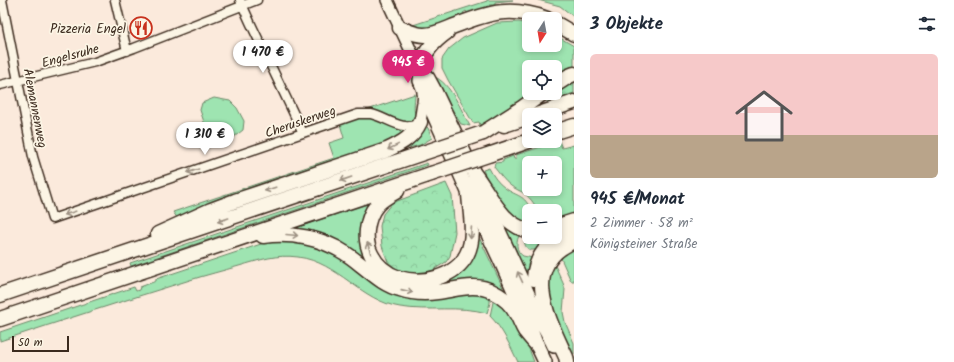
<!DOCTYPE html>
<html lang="de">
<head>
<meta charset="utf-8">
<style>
	:root { --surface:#fff; --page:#f6f6f7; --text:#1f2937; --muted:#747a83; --accent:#db2777 }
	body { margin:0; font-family:Kalam,sans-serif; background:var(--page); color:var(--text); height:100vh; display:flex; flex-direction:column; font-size:15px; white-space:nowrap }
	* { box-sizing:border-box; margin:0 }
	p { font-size:13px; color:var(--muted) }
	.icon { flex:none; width:22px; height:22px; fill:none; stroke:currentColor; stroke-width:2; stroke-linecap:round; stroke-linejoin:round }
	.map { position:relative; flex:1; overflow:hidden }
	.side { display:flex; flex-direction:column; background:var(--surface); width:380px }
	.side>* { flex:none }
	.needle { width:26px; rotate:191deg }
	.controls { position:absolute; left:522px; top:12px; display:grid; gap:8px }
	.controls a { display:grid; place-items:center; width:40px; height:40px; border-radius:6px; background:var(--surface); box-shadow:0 2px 6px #0003; font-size:20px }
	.scale { position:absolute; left:12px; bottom:10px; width:57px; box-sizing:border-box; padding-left:4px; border:2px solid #3b2a1e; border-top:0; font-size:11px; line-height:14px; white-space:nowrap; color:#3b2a1e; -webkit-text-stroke:3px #fcf5e5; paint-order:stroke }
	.price { position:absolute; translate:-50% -34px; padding:0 9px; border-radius:14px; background:#fff; color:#222; font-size:13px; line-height:26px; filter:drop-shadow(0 1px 2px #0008) }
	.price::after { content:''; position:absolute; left:50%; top:24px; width:12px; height:9px; margin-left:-6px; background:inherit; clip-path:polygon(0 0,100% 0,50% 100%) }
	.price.on { background:var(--accent); color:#fff }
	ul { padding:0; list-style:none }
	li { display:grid; align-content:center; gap:8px; height:212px; padding:0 16px }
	li span { display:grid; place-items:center; height:124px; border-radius:6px; color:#555 }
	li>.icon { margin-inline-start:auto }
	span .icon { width:72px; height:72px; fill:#fffc; stroke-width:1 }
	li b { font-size:17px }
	h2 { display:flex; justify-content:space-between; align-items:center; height:48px; padding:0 16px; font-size:17px }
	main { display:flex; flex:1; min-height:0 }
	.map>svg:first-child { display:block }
</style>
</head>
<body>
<main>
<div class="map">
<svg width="574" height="362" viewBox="0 0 574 362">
	<defs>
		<pattern id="forest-crowns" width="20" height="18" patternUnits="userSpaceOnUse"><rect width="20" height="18" fill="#9ee4b1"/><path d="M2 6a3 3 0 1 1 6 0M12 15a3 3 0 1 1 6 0" fill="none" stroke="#89c498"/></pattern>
	</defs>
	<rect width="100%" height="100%" fill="#fbeadc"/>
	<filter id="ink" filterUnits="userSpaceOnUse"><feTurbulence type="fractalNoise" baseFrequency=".025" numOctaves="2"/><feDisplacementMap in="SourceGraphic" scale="8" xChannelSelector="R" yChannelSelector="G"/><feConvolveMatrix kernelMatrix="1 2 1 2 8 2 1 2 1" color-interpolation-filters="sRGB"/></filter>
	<g filter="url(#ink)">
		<path fill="#9ee4b1" stroke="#6c8768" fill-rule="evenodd" d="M487,0H513L495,2V5H490V7L484,8L468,14L466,11L463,13L465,16L437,29L416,30L413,25L487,1Z
			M538,0H574V17L560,6Z
			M519,22L529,24V45H555V35L574,46V71L555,81V67H529V93H539L490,121L480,125L479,122L473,123L448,80L442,68V59L449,49L463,38L497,23Z
			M433,76C451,83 461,110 470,126L461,124L442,93Z
			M415,94C415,102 412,111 417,118L412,122L406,123L364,111Z
			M214,98L230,101L237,108L244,121L243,130L234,137L219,139L209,135L205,125L200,110L202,103Z
			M366,117L413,129L405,137L178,219L173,212L334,158L329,143L344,138L340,124L360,118Z
			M424,124L428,128L432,138L420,145L401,150Z
			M559,141L562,148L574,145V218L555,223V211H538C534,203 530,197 522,192C518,190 514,188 511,186C504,181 499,173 494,167L495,163L503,162V160L513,156L514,159H516V155ZM529,163H555V189H529Z
			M427,163L428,165L131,266L130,263Z
			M489,168C493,176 498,183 505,188C517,197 525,194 531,211H529V228L518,224L492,190L483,170Z
			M374,202C372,205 369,209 368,212C364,222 362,232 364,242C368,275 397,287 427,284C441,282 453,278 463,268C472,259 473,243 476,231L506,294C499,291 492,286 484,284C461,278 434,293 408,287C388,283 380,273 364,262C346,249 328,237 307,233C301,232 295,232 289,231V230Z
			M503,224L520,234C516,240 515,251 523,256C526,257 530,257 533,258L528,279Z
			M526,237H543L545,242C542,244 541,247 537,249C528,253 522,245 526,237Z
			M292,240L328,249L365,275L476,293L490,297V303L487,313C458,305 429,312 400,307C361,301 338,262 298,257C276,254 260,260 239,266C222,271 206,275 190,280C126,300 63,320 0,341V332L134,287L136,291L139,290L140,287L156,281V279L270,241Z
			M574,245V281H571L559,254Z
			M553,261L563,283L565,289L563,312L565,322L574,343V354L570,356L555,323L546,286Z
			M492,296L505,305L525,338L534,362H518C510,346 503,329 490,316L493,302Z"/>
		<path fill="url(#forest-crowns)" stroke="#6c8768" d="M574,80V93L547,102L548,99L553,93H555V91Z
			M446,183L452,196L455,232L450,256L446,262L433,270L421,274H408L397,269L388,262L382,246L380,226L383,214L392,203Z"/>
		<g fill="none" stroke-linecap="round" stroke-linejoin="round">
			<g stroke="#3b2a1e" stroke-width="11">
				<path id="minor" d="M2,0L33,157L52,219L358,114C362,114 367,114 371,114C386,117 403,133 419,123
					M115,0L127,51
					M240,0L250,22L303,133
					M0,85L95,62L134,48L257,0"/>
			</g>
			<g stroke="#3b2a1e" stroke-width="14">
				<path id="secondary" d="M387,0L420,70L419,81L424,93L423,103L420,122"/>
			</g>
			<g stroke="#3b2a1e" stroke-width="16">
				<path id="trunk" d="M420,70L428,78L435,91L475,175L478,185L534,307C540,321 548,333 554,346
					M424,93L469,194L501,262L531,329L537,345L545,362"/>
			</g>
			<g stroke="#3b2a1e" stroke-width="17">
				<path id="motorway" d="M555,23L574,34
					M400,28C408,31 415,35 424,35C435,35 446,29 457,25C490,12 512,6 547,19
					M419,68C424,52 434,41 447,32
					M555,85L569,76L574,74
					M536,115L574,102
					M504,125L529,117
					M555,132L574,126
					M483,133L522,108L543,93
					M491,154L529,141
					M475,175C491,196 501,224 529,231
					M397,191C390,195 382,199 377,205C371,212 368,221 367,230C366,239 367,246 371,254C383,279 412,285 436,278C449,274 461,267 467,254C476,236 470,213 469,194
					M555,227L574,221
					M158,234L211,210L235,201L387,150C402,143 413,137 420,122
					M263,236C291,232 322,238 345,253C350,256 355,260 360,264C373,274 384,285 400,289C412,293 424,294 437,292C455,290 476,282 493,292C503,297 512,305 517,315C520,320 522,326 525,331C529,336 533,341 537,345
					M534,279C535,255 552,238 574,231
					M0,295L423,153
					M0,319L431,174
					M567,362L566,357C548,318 519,265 574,241"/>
			</g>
			<use href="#minor" stroke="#fcf5e5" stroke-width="8"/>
			<use href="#secondary" stroke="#fcf5e5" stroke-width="11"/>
			<use href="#trunk" stroke="#fcf5e5" stroke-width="13"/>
			<use href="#motorway" stroke="#fcf5e5" stroke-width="14"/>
			<g stroke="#3b2a1e" stroke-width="17" stroke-linecap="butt">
				<path id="motorway-bridge" d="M423,153L483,133
					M431,174L491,154"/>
			</g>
			<use href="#motorway-bridge" stroke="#fcf5e5" stroke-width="14"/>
		</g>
		<defs><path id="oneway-shaft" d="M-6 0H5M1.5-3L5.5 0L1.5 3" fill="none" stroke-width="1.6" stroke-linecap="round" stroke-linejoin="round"/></defs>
		<g stroke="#9c9082">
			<use href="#oneway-shaft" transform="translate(393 147) rotate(154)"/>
			<use href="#oneway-shaft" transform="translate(193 171) rotate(161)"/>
			<use href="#oneway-shaft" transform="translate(346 179) rotate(161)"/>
			<use href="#oneway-shaft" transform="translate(270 189) rotate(162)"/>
			<use href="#oneway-shaft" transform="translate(70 213) rotate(162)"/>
			<use href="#oneway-shaft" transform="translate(223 220) rotate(161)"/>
			<use href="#oneway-shaft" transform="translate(471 233) rotate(94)"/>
			<use href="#oneway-shaft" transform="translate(292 235) rotate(5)"/>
			<use href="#oneway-shaft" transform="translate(369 248) rotate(-108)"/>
			<use href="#oneway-shaft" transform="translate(520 277) rotate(-115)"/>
			<use href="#oneway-shaft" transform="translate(407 291) rotate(13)"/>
		</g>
	</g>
	<defs>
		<g id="restaurant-ring" transform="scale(1.15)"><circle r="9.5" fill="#fcf5e5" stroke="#c8321e" stroke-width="1.5"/><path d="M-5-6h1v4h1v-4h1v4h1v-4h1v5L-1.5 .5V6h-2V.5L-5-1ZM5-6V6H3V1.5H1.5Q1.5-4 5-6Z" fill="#c8321e"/></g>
	</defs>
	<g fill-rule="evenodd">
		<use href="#restaurant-ring" x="141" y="28"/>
	</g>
	<g text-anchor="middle" stroke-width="3.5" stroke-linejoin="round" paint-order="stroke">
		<g font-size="13" fill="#3b2a1e" stroke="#fcf5e5" text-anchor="end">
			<text x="126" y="33">Pizzeria Engel</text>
		</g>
		<g font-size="13" fill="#3b2a1e" stroke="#fcf5e5">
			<text transform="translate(70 55) rotate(-15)" y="5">Engelsruhe</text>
			<text transform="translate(36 108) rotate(79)" y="5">Alemannenweg</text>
			<text transform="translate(300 121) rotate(-19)" y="5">Cheruskerweg</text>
		</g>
	</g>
</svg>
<div class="controls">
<a><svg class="needle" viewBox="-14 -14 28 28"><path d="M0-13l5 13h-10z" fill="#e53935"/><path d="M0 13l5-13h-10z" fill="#747a83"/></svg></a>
<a><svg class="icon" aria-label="locate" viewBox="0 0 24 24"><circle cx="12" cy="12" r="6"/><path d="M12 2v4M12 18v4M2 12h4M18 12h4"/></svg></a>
<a><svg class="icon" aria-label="layers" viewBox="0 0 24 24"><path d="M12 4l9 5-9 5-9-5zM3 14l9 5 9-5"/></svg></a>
<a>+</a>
<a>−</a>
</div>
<div class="scale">50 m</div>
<b class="price" style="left:263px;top:74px">1 470 €</b>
<b class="price on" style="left:408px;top:84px">945 €</b>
<b class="price" style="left:205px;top:156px">1 310 €</b>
</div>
<section class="side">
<h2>3 Objekte<svg class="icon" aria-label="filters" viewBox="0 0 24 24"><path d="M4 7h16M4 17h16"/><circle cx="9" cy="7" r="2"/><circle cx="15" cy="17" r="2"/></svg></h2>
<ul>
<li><span style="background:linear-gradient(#f6c9c9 65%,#b9a48a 0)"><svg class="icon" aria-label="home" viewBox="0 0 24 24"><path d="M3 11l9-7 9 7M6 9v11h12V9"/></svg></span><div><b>945 €/Monat</b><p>2 Zimmer · 58 m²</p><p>Königsteiner Straße</p></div></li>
</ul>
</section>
</main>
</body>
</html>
